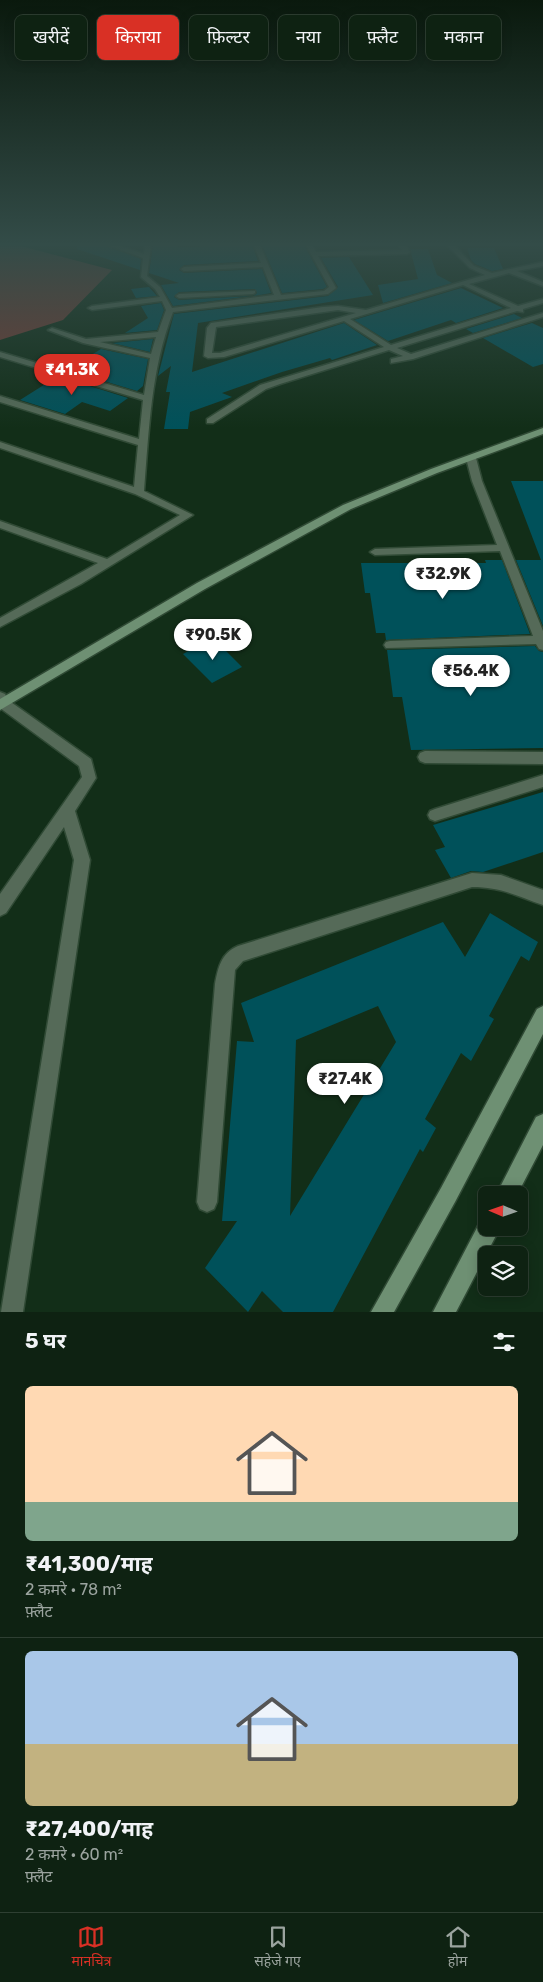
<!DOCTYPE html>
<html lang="hi">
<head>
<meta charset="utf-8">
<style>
	:root { --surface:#0e2212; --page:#172a1b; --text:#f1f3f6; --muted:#9ba49f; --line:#2e3f32; --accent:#d93025 }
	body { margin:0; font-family:Rubik,"Noto Sans Devanagari",sans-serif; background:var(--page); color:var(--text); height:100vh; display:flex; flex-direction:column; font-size:19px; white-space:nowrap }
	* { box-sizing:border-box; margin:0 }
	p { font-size:16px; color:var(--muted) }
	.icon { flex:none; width:28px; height:28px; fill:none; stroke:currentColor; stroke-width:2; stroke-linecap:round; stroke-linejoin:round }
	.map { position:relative; height:1312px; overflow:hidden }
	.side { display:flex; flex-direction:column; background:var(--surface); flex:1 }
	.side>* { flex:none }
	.guide { position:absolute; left:15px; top:15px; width:514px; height:45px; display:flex; gap:10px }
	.needle { width:32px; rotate:272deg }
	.buttons { position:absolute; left:478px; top:1186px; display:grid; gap:10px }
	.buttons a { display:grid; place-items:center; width:50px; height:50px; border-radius:8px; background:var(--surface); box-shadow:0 2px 12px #0003,0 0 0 1px var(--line); font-size:25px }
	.price { position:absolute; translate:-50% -42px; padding:0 11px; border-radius:18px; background:#fff; color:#222; font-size:16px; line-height:32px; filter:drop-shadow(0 1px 2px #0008) }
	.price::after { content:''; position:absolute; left:50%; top:30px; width:15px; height:11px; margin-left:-8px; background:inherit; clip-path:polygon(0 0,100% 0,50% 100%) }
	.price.selected { background:var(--accent); color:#fff }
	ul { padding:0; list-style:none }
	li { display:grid; align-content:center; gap:10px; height:265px; padding:0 25px }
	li+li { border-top:1px solid var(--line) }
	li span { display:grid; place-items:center; height:155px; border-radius:8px; color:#555 }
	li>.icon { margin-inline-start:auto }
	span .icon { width:90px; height:90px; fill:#fffc; stroke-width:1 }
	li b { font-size:21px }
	h2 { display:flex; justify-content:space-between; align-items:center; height:60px; padding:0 25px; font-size:21px }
	.tag { padding:0 18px; border-radius:8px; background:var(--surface); box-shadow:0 2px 12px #0003,0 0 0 1px var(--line); font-size:18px; line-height:45px }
	.tag.selected { background:var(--accent); color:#fff }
	.dock { display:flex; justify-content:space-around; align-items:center; height:70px; border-top:1px solid var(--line); background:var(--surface); font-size:14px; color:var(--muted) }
	.dock a { display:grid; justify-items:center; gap:2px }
	.dock .selected { color:var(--accent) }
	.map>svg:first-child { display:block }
</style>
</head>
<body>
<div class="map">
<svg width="543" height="1312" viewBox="0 0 543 1312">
	<rect width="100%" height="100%" fill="#122e18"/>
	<path fill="#763c35" d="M0,245H17L112,270L63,320L0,340Z"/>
	<path fill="#00515a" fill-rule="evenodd" d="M77,245H105L141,259L140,270L77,249Z
		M153,245H177V247L252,245L258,261L184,265L179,270L184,273L262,269L271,293L254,296L257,293L255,289L179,292L174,297L179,300L252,296L173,306L161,285L179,283L149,273Z
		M262,245H304L327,287L323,289L282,293Z
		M467,248H494L503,269L492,271L475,264L471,260Z
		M410,249H428L437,275L452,283L383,303L378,285L418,279Z
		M349,257L373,295L198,323L192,372L344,323L377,345L332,360L330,358L282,372L222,393L232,397L190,412L188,429H164L170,392H166L171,366L158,376L174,314L328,296L338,287L321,258Z
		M149,287L157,296L136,298L131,289Z
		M461,288L503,308L456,323L451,320L388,341L354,320Z
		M161,303L164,310L157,330L125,333L148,318L141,306Z
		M514,314L522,318L473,333L466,329Z
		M532,323L543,328V364L533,367L483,338Z
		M153,339L150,352L112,343Z
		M101,349L148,359L143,386L137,391L67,370Z
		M58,376L128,398L110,411L82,402L65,414L20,400Z
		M511,481H543V626L516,560H541Z
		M485,560H502L530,634L386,640L385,633H376L370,593H365L361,563H486Z
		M213,638L242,667L212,683L183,654Z
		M535,646L539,651L543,652V748L411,750L402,697H393L387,650Z
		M543,792V852L483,872L471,871L451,878L435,850L445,847L433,825Z
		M490,913L538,942L529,961L521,956L489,1016L494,1019L471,1061L461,1053L425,1119L436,1128L423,1152L420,1149L333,1312H283L262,1291L248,1312L205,1268L237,1221H222L237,1041L254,1042L241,1003L443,922L465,957ZM378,1006L396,1042L290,1216L296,1040Z"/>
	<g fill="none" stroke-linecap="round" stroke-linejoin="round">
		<g stroke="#304a35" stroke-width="3">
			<path id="street" d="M107,245H117L144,254L145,245H151L147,276L160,287L172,308L274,295L263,267L184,271L181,269L184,267L261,263L254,245H260L281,295L324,291L329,287L306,245H312L316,252L402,250L398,245H405L410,252L407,254L318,256L336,288L328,294L173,312C151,369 149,429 144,491L193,515L81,584L0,627V618L98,563L0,528V521L107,559L180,515L135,494L0,448V442L134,487L138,445L0,402V396L139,439L143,400L0,357V352L144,395L150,358L83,343L48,330L52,328L86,339L158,332L166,310L162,301L92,310L88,308L92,306L160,297L155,289L141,277L143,258ZM156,337L151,354L100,342Z
				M447,245H454L474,266L492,273L543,262V266L517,271L543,282V286L509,273L469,284L518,306L543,299V303L523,309V312L517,311L397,348L411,354L543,313V317L413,359L391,363V359L403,356L389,350L280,384L266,389L213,423H207V419L260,385L384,347L344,321L224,357L208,358L204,356L207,328L211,323L323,307L338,306L366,310L485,275L470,268ZM463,285L511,308L391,345L350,319ZM338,310L356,313L220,353H212L216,327Z
				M255,291V293L253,294L179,298L176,296L179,294Z
				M471,455L476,458L482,481L543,631V650L539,649L536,644L386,648L384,645L386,642L390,641L533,636L500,551L375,555L370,552L375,549L497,545L472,481L466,458Z
				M0,692L5,694L8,700L91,759L96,778L75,811L90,860L23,1312H1L74,860L64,827L6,913L0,916V894L82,777L79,766L0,708Z
				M425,751L543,752V764L425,763L420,761L418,757L420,753Z
				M543,775V787L435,821L430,819L428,815L430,811L435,809Z
				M472,873L501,875L543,890V905C517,896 501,887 472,887L243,961L235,970L217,1202L214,1209L207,1212L200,1209L197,1202L215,984C218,968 221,953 238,946Z"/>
		</g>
		<g stroke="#304a35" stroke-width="3">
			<path id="secondary" d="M543,428V434L437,473L351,509L205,589L0,710V699L197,583L343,505L431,469Z
				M543,1006V1034L455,1202L394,1312H371L441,1188L537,1009Z
				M543,1114V1145L517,1195H496L536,1117Z
				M486,1218V1228H500L456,1312H433L481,1220Z"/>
		</g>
		<use href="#street" fill="#556a58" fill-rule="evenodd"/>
		<use href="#secondary" fill="#6e9073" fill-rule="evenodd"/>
	</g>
	<linearGradient id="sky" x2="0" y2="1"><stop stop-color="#0a190d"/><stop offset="0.57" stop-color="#334c48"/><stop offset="1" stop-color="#334c48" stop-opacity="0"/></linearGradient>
	<rect width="543" height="429" fill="url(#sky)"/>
</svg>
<div class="buttons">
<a><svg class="needle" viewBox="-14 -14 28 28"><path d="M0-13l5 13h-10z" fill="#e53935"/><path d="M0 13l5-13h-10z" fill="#9ba49f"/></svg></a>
<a><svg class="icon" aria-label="layers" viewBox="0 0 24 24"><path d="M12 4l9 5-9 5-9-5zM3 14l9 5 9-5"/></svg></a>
</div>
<b class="price selected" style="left:72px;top:396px">₹41.3K</b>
<b class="price" style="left:443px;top:600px">₹32.9K</b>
<b class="price" style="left:213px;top:661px">₹90.5K</b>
<b class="price" style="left:471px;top:697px">₹56.4K</b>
<b class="price" style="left:345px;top:1105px">₹27.4K</b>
<div class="guide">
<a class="tag">खरीदें</a>
<a class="tag selected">किराया</a>
<a class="tag">फ़िल्टर</a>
<a class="tag">नया</a>
<a class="tag">फ़्लैट</a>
<a class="tag">मकान</a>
</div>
</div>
<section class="side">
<h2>5 घर<svg class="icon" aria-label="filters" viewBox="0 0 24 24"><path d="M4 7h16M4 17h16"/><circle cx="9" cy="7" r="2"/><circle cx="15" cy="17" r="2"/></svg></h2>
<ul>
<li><span style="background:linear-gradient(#ffd9b3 75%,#7fa58c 0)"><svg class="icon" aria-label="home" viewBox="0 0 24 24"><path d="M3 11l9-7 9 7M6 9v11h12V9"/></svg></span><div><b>₹41,300/माह</b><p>2 कमरे · 78 m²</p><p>फ़्लैट</p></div></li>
<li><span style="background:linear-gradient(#a9c7e8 60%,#c2b280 0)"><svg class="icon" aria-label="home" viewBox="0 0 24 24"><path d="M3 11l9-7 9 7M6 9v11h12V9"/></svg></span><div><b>₹27,400/माह</b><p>2 कमरे · 60 m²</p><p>फ़्लैट</p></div></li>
</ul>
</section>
<nav class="dock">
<a class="selected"><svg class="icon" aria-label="map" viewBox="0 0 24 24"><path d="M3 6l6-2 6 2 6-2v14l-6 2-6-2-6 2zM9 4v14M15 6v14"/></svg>मानचित्र</a>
<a><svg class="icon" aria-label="saved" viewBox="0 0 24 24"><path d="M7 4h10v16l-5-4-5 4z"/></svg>सहेजे गए</a>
<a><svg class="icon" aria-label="home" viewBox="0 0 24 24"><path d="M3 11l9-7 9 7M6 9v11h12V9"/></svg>होम</a>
</nav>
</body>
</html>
